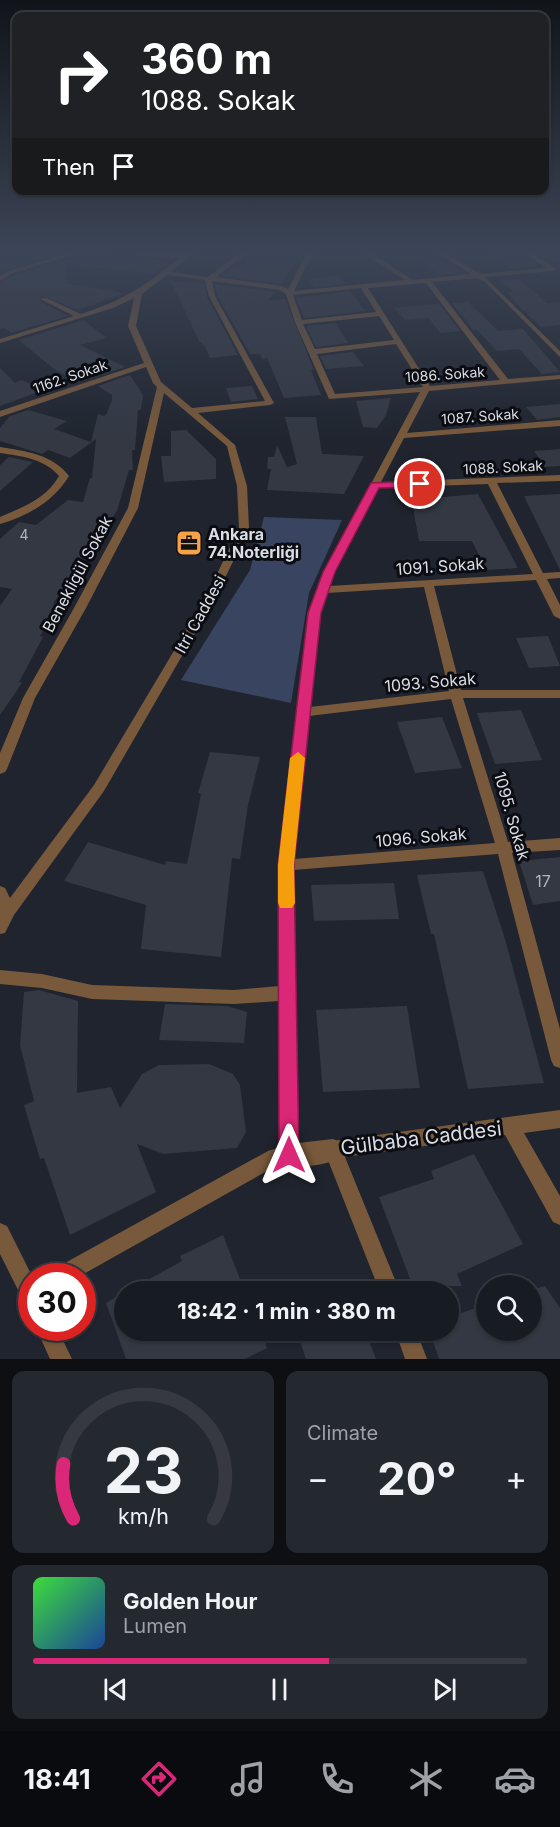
<!DOCTYPE html>
<meta charset="utf-8">
<style>
body{margin:0;font-family:Inter,sans-serif;background:#24282f;color:#f1f3f6;height:100vh;display:flex;flex-direction:column;font-size:22px;white-space:nowrap}
*{box-sizing:border-box;margin:0}
p{font-size:20px;color:#9ea1a5}
.icon{flex:none;width:33px;height:33px;fill:none;stroke:currentColor;stroke-width:2;stroke-linecap:round;stroke-linejoin:round}
.map{position:relative;height:1359px;overflow:hidden}
.details{display:flex;flex-direction:column;gap:12px;padding:12px;background:#0d0f13;flex:1}
.details>*{flex:none}
.top-card{position:absolute;left:12px;top:12px;width:537px;height:183px;border-radius:12px;box-shadow:0 2px 4px #0004,0 0 0 2px #363940;background:#202124;color:#fff;overflow:hidden}
.controls{position:absolute;left:476px;top:1275px;display:grid;gap:12px}
.controls a{display:grid;place-items:center;width:66px;height:66px;border-radius:50%;background:#171b22;box-shadow:0 2px 4px #0004,0 0 0 2px #363940;font-size:30px}
.speed{position:absolute;left:18px;top:1263px;display:flex;gap:12px;font-size:30px;font-weight:700;text-align:center}
.speed>*{display:grid;place-content:center;width:78px;height:78px;border-radius:50%;background:#171b22;box-shadow:0 2px 4px #0004,0 0 0 2px #363940;line-height:1}
.speed .limit{border:9px solid #d22;background:#fff;color:#111}
.pin{position:absolute;display:grid;place-items:center;width:51px;height:51px;color:#fff;margin:-26px;border:3px solid #fff;border-radius:50%;box-shadow:0 2px 6px #0007}
.me{position:absolute;width:66px;margin:-33px;rotate:0deg;stroke-linejoin:round;filter:drop-shadow(0 0 4px #0008)}
.turn{display:flex;align-items:center;gap:21px;height:126px;padding:0 30px;font-size:27px}
.turn .icon{width:78px;height:78px;stroke-width:2.5}
.turn b{display:block;font-size:42px;line-height:51px}
.then{display:flex;align-items:center;height:57px;padding:0 30px;background:#0003;gap:12px;font-size:22px}
.big{font-size:45px;font-weight:700;line-height:1.1}
.details .card{flex:1;display:flex;flex-direction:column;justify-content:center;gap:9px;min-width:0;padding:0 21px;border-radius:12px;background:#24282f}
.details .dial{align-items:center;gap:0}
.dial svg{height:156px;overflow:visible;fill:none;stroke:#363940;stroke-width:7;stroke-linecap:round;text-anchor:middle}
.dial text{fill:#f1f3f6;stroke:none}
.song{display:flex;align-items:center;gap:18px}
.cover{width:72px;height:72px;border-radius:9px;background:linear-gradient(135deg,hsl(120 70% 55%),hsl(220 70% 35%))}
.played{height:6px;border-radius:3px;background:linear-gradient(90deg,#db2777 60%,#363940 60%)}
.keys{display:flex;justify-content:space-around;direction:ltr}
.heat{display:flex;justify-content:space-between;align-items:center;font-size:33px;direction:ltr}
.details .tiles{flex:1;display:grid;gap:12px;grid-template-columns:1fr 1fr}
.card:last-child{grid-column:span 2}
.trip{position:absolute;left:114px;top:1281px;width:345px;height:60px;border-radius:30px;background:#171b22;box-shadow:0 2px 4px #0004,0 0 0 2px #363940;font-weight:700;line-height:60px;text-align:center}
.tab-bar{display:flex;height:96px;justify-content:space-around;align-items:center;background:#090b0e;color:#9ea1a5}
.tab-bar .icon{width:42px;height:42px}
.tab-bar .active{color:#db2777}
.tab-bar b{font-size:27px;color:#f1f3f6}
.map>svg:first-child{display:block}
.green{fill:#394460}
.building{fill:#333843}
.lines{fill:none;stroke-linecap:round;stroke-linejoin:round}
.minor{fill:#79593b;fill-rule:evenodd}
.tertiary{fill:#79593b;fill-rule:evenodd}
.route{fill:#db2777;stroke:#8e194d;stroke-width:1.5}
.slow{fill:#f59e0b}
.labels{text-anchor:middle;dominant-baseline:central;stroke-width:6;stroke-linejoin:round;paint-order:stroke}
.far-street-label{font-size:14px;fill:#dbdee5;stroke:#0b0d12}
.number-label{font-size:14px;fill:#b1b4bc}
.poi-label{font-size:16px;font-weight:bold;fill:#dbdee5;stroke:#0b0d12;text-anchor:start}
.street-label{font-size:16px;fill:#dbdee5;stroke:#0b0d12}
.near-number-label{font-size:16px;fill:#b1b4bc}
.near-street-label{font-size:20px;fill:#dbdee5;stroke:#0b0d12}
</style>
<div class="map">
<svg width="560" height="1359" viewBox="0 0 560 1359">
<rect width="100%" height="100%" fill="#1f242e"/>
<path class="green" d="M264 517 342 520 309 593 291 703 181 680 250 570Z"/>
<g class="building">
<path d="M0 251H49L64 252 0 273Z"/>
<path d="M252 251H302L281 284 222 276 236 265 245 267V257Z"/>
<path d="M482 251H518L538 265 512 269Z"/>
<path d="M533 251H560V262L552 263Z"/>
<path d="M87 254 170 260 154 274 67 264 65 283 125 293 78 310 42 296 41 302 68 316 11 333 5 328 0 329V283L14 275Z"/>
<path d="M436 256 462 272 440 275 418 259Z"/>
<path d="M339 276 345 284 314 287 309 279Z"/>
<path d="M519 279 547 303 560 302V325L541 327 516 303 507 292 513 291 501 281Z"/>
<path d="M171 281 204 284 207 297 238 355 210 358 205 346 199 341Z"/>
<path d="M215 284 275 292 269 300 285 299 314 370H311L321 395 284 398 267 358 262 359 260 354H250L217 295Z"/>
<path d="M350 291 365 311 304 318 296 298Z"/>
<path d="M468 302 498 331 523 329 560 372 542 374 519 349 497 351 477 330H473L452 303Z"/>
<path d="M436 304 440 305 460 331 440 333 429 318 405 320 394 308Z"/>
<path d="M83 320 107 338 80 345 125 367 89 379 84 376 74 380 54 369 19 340Z"/>
<path d="M336 323 348 343 316 347 306 326Z"/>
<path d="M353 352 364 366 326 369 320 356Z"/>
<path d="M0 368 15 383 22 380 44 390 0 406Z"/>
<path d="M130 375 143 395 141 410H138L135 450H132L133 470H129L117 511 86 553 69 577H74L53 603 61 605 40 636 43 637 19 682 22 683 0 715V606L12 589 0 587V539L19 522 36 525 68 500 83 502 90 478H92L96 439 70 458 48 450 42 454 0 441V428L10 416 28 410 67 421 54 429 91 442 98 414 104 416 107 413 112 400V395L98 386Z"/>
<path d="M252 386 258 399 231 402 226 388Z"/>
<path d="M391 398 386 415 377 428 363 427 356 401Z"/>
<path d="M560 404V417L537 420 526 407Z"/>
<path d="M285 417H316L322 454 364 456 344 494 267 490 271 469H267L268 457H274L277 445 287 467 297 464Z"/>
<path d="M186 430 216 459V479L164 482 161 456H171V431Z"/>
<path d="M560 449V466L545 467 534 451Z"/>
<path d="M9 457 33 462 0 491V465Z"/>
<path d="M429 491 432 498 478 494 518 568 486 570 472 541H419L413 508H408L401 493Z"/>
<path d="M560 494V570L524 496Z"/>
<path d="M548 636 560 666 529 668 516 638Z"/>
<path d="M521 710 542 760 495 764 477 713Z"/>
<path d="M442 717 462 768 415 773 397 722Z"/>
<path d="M210 752 260 757 248 805 240 859 232 858 221 957 141 949 146 905 64 881 88 842 165 865 166 861 187 864 201 794 198 793Z"/>
<path d="M560 857V901L533 905 519 861Z"/>
<path d="M483 871 505 939 544 1083 468 1089 434 934H431L417 875Z"/>
<path d="M394 883 399 919 314 921 311 885Z"/>
<path d="M39 990 78 1001 77 1093 111 1087 120 1108 142 1074 159 1065 209 1064 233 1074 240 1085 246 1132 237 1148 163 1154 137 1144 156 1192 70 1235 44 1158 40 1159 24 1105 34 1101 20 1045 24 992Z"/>
<path d="M165 1004 227 1006 247 1012 244 1043 159 1040Z"/>
<path d="M407 1006 420 1088 323 1092 316 1010Z"/>
<path d="M474 1154 523 1244 457 1274 462 1286H449L432 1292H415L379 1197 434 1179 431 1171Z"/>
<path d="M223 1235 245 1292H126L182 1261 180 1256Z"/>
<path d="M545 1286 560 1308V1359H439L429 1330H448V1317L486 1305V1330H531V1290Z"/>
<path d="M124 1292V1330H261L267 1348 245 1359H126L106 1303Z"/>
<path d="M324 1330H365L376 1359H306L300 1341Z"/>
</g>
<g class="lines">
<g class="minor">
<path d="M76 251H87L13 273 0 281V276L9 271Z"/>
<path d="M189 251H197L171 272 208 277 242 251H250L216 277 282 286 288 289 308 251H314L294 291 405 280 360 251H368L413 280 471 274 434 251H442L480 274 547 268 520 251H528L557 269 554 271 485 277 560 351V357L485 282 477 278 432 282 508 379 560 375V379L429 391 407 433 560 420V426L404 438 381 482 560 475V481L497 483 543 573 560 572V578L547 579 560 605V619L554 616 536 580 434 586 461 690H560V698H463L508 842 560 838V850L512 853 560 1029V1068L554 1066 551 1060 498 854 293 870 298 1155 295 1161 276 1166 80 1276H51L54 1269 268 1151 280 1147 279 1001 234 1004 92 999 42 988 0 984V970L42 974 92 985 234 990 279 986V865L308 613 324 572 420 392 329 399 295 322 286 294 280 290 212 281 215 296 274 403 270 405 198 413 235 445 247 486 249 528 216 597 104 791 14 915 5 933 0 934V886L5 888 10 898 94 785 206 597 239 528 237 486 227 446 164 393 138 508 86 608 35 698 7 769 5 772 0 774V753L23 698 74 608 128 508 157 387 153 383 146 367 0 417V411L144 363 128 326 134 298 113 308 0 343V339L74 316 42 300V298H46L81 314C125 300 144 286 180 258L138 256 136 255V253L185 255ZM167 275 205 280 209 296 265 401 192 408 161 382 136 326 142 294ZM426 283 500 380 430 386 368 288ZM361 288 376 312 302 320 293 295ZM379 316 394 340 315 349 303 324ZM396 344 423 387 335 394 317 354ZM488 484 533 574 329 586 334 572 378 488ZM424 587 449 691 310 707 320 613 327 593ZM451 699 495 843 294 859 309 716Z"/>
<path d="M0 447C25 451 52 454 69 476 54 501 28 516 0 524V517C23 507 46 499 59 476 45 459 21 456 0 453Z"/>
<path d="M560 1110V1128L524 1133 560 1196V1225L553 1222 505 1135 345 1157 400 1292H380L324 1150 327 1144 333 1141Z"/>
<path d="M0 1223 7 1226 32 1276V1307L25 1304 0 1254Z"/>
<path d="M36 1328H57L72 1359H50Z"/>
<path d="M395 1330H416L427 1359H405Z"/>
</g>
<path class="tertiary" d="M333 1139 341 1142 344 1150 341 1158C325 1165 297 1170 281 1163L278 1155 281 1147 289 1144Z"/>
</g>
<linearGradient id="sky" x2="0" y2="1"><stop stop-color="#111419"/><stop offset="0.57" stop-color="#3c4557"/><stop offset="1" stop-color="#3c4557" stop-opacity="0"/></linearGradient>
<rect width="560" height="442" fill="url(#sky)"/>
<path class="route" d="M420 481 425 484 424 487 379 488 335 572 321 613 294 865 299 1155 296 1163 289 1166 282 1163 279 1155 278 865 308 613 323 572 371 483Z"/>
<path class="slow" d="M298 752 305 758 294 865 295 903 292 908H280L278 903V865L290 758Z"/>
<defs>
<g id="office-square" transform="scale(1.35)"><rect x="-9" y="-9" width="18" height="18" rx="4" fill="#f6a248" stroke="#0b0d12"/><path d="M-6-3h4V-5.5h4V-3h4V5H-6ZM-1-4.5V-3h2v-1.5ZM-6 0V1H6V0Z" fill="#111"/></g>
</defs>
<g fill-rule="evenodd">
<use href="#office-square" x="189" y="543"/>
</g>
<g class="labels">
<g class="far-street-label">
<text transform="translate(445 374) rotate(-4)">1086. Sokak</text>
<text transform="translate(70 376) rotate(-19)">1162. Sokak</text>
<text transform="translate(480 416) rotate(-4)">1087. Sokak</text>
<text transform="translate(503 467) rotate(-3)">1088. Sokak</text>
</g>
<g class="number-label">
<text x="24" y="534">4</text>
</g>
<g class="poi-label">
<text x="208" y="534">Ankara<tspan x="208" dy="18">74.Noterliği</tspan></text>
</g>
<g class="street-label">
<text transform="translate(440 566) rotate(-4)">1091. Sokak</text>
<text transform="translate(77 574) rotate(-62)">Benekligül Sokak</text>
<text transform="translate(200 614) rotate(-61)">Itri Caddesi</text>
<text transform="translate(430 682) rotate(-5)">1093. Sokak</text>
<text transform="translate(512 816) rotate(74)">1095. Sokak</text>
<text transform="translate(421 837) rotate(-5)">1096. Sokak</text>
</g>
<g class="near-number-label">
<text x="543" y="881">17</text>
</g>
<g class="near-street-label">
<text transform="translate(421 1138) rotate(-7)">Gülbaba Caddesi</text>
</g>
</g>
</svg>
<div class="controls">
<a><svg class="icon" aria-label="search" viewBox="0 0 24 24"><circle cx="10" cy="10" r="6"/><path d="M15 15l6 6"/></svg></a>
</div>
<div class="speed"><div class="limit">30</div></div>
<div class="pin" style="left:420px;top:484px;background:#d93025"><svg class="icon" aria-label="arrive" viewBox="0 0 24 24"><path d="M6 21V4h12l-3 4 3 4H6"/></svg></div>
<svg class="me" style="left:289px;top:1155px" viewBox="-20 -20 40 40"><path d="M0-17L14 15 0 8-14 15z" fill="#db2777" stroke="#fff" stroke-width="4"/></svg>
<div class="trip">18:42 · 1 min · 380 m</div>
<div class="top-card">
<div class="turn"><svg class="icon" aria-label="right" viewBox="0 0 24 24"><path d="M7 20v-9h11M14 6l5 5-5 5"/></svg><div><b>360 m</b>1088. Sokak</div></div>
<div class="then">Then<svg class="icon" aria-label="arrive" viewBox="0 0 24 24"><path d="M6 21V4h12l-3 4 3 4H6"/></svg></div>
</div>
</div>
<section class="details">
<div class="tiles">
<div class="card dial"><svg viewBox="0 0 100 80">
<path d="M14 69A42 42 0 1 1 86 69"/>
<path d="M14 69A42 42 0 0 1 9 41" stroke="#db2777"/>
<text x="50" y="56" font-size="32" font-weight="700">23</text>
<text x="50" y="72" font-size="11">km/h</text>
</svg></div>
<div class="card"><p>Climate</p>
<div class="heat"><a>−</a><b class="big">20°</b><a>+</a></div>
</div>
<div class="card">
<div class="song"><i class="cover"></i><div><b>Golden Hour</b><p>Lumen</p></div></div>
<div class="played"></div>
<div class="keys"><svg class="icon" aria-label="previous" viewBox="0 0 24 24"><path d="M18 5L8 12l10 7zM5 5v14"/></svg><svg class="icon" aria-label="pause" viewBox="0 0 24 24"><path d="M8 5v14M16 5v14"/></svg><svg class="icon" aria-label="next" viewBox="0 0 24 24"><path d="M6 5l10 7-10 7zM19 5v14"/></svg></div>
</div>
</div>
</section>
<nav class="tab-bar">
<b>18:41</b>
<svg class="icon active" aria-label="directions" viewBox="0 0 24 24"><path d="M12 3l9 9-9 9-9-9zM9 14v-3h6M13 9l2 2-2 2"/></svg>
<svg class="icon" aria-label="music" viewBox="0 0 24 24"><path d="M9 18V5l10-2v13"/><circle cx="6" cy="18" r="3"/><circle cx="16" cy="16" r="3"/></svg>
<svg class="icon" aria-label="phone" viewBox="0 0 24 24"><path d="M5 4h4l2 5-3 2q2 4 5 5l2-3 5 2v4C11 20 4 13 5 4z"/></svg>
<svg class="icon" aria-label="climate" viewBox="0 0 24 24"><path d="M12 3v18M4 7l16 10M4 17L20 7"/></svg>
<svg class="icon" aria-label="car" viewBox="0 0 24 24"><path d="M5 17H2v-5l4-1 3-4h7l3 4 3 1v5h-3M9 17h6M6 11h13"/><circle cx="7" cy="17" r="2"/><circle cx="17" cy="17" r="2"/></svg>
</nav>
